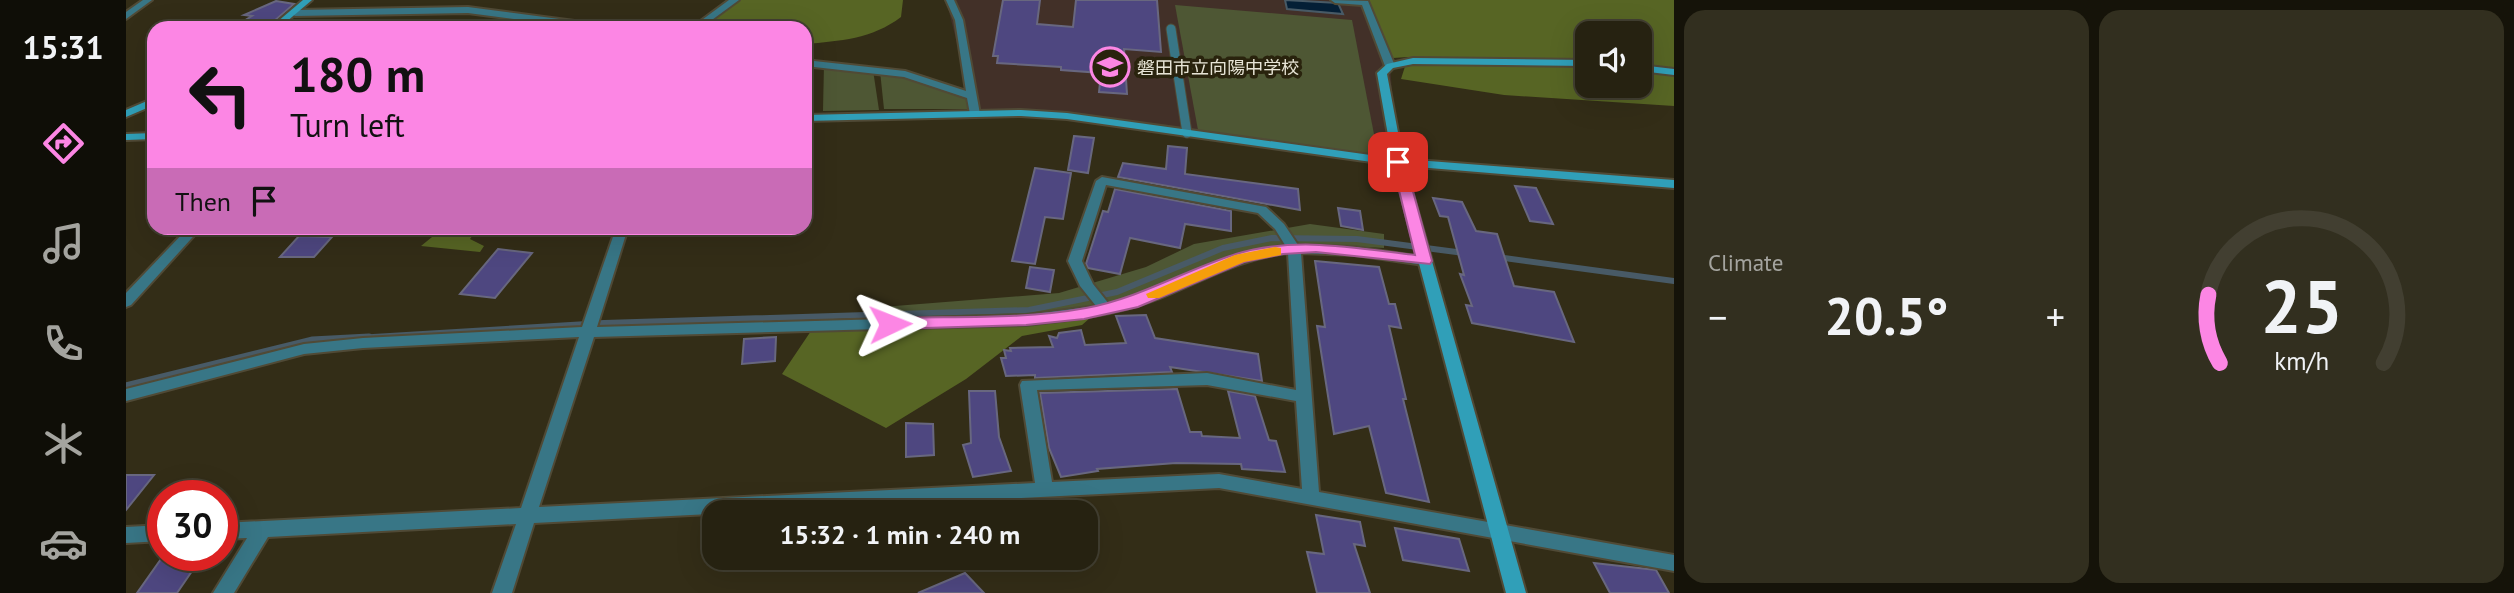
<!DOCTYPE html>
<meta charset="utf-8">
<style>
body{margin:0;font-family:"PT Sans","Noto Sans JP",sans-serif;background:#322f1f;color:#f1f3f6;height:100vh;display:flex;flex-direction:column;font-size:26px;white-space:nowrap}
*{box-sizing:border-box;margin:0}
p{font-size:23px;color:#a4a49f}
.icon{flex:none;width:38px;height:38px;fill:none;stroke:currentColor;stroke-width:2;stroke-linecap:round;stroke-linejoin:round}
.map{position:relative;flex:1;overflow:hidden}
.drawer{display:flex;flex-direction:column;gap:10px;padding:10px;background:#151309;width:840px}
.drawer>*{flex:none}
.top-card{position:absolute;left:21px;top:21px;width:665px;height:214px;border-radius:21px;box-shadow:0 7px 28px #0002,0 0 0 2px #423f31;background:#fc86e4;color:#111;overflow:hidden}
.controls{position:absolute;left:1449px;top:21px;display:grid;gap:14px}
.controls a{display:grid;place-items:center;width:77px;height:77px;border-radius:14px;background:#262211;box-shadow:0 7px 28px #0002,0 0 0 2px #423f31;font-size:35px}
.speed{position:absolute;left:21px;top:480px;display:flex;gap:14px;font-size:35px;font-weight:700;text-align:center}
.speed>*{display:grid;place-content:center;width:91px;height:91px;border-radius:50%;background:#262211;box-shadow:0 7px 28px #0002,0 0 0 2px #423f31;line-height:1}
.speed .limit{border:10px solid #d22;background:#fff;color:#111}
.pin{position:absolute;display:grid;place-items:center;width:60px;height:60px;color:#fff;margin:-30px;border-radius:14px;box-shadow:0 4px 10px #0006}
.me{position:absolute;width:77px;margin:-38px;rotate:88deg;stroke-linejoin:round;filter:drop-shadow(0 0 5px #0008)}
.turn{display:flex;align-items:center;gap:24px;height:147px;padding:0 28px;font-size:32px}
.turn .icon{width:91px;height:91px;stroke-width:2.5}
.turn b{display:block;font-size:49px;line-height:60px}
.then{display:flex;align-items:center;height:66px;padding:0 28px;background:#0003;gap:14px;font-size:26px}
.big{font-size:52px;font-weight:600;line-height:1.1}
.drawer .tile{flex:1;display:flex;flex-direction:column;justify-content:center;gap:10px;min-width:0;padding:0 24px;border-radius:21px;background:#322f1f}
.drawer .dial{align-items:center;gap:0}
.dial svg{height:182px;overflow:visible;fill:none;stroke:#423f31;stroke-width:7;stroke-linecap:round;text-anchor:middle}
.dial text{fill:#f1f3f6;stroke:none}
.heat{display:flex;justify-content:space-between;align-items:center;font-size:38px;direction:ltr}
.drawer .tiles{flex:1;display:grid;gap:10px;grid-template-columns:repeat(2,1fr)}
.trip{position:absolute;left:576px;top:500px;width:396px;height:70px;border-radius:21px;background:#262211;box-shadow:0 7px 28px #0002,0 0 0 2px #423f31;font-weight:600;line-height:70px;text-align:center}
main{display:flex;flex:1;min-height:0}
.dock{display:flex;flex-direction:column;width:126px;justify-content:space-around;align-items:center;background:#0f0e07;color:#a4a49f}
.dock .icon{width:49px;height:49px}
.dock .active{color:#fc86e4}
.dock b{font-size:32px;color:#f1f3f6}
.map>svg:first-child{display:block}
.education{fill:#423028}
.green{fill:#4e5734}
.forest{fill:#576524;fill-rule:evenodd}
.water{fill:#041f36;stroke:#485a66;stroke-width:2}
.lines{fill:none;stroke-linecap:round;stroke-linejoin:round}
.stream-far1{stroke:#485a66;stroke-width:6}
.stream{stroke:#485a66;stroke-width:9}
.building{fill:#4e4780;stroke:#68677f;stroke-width:2}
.lane-casing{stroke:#504a36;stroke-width:11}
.street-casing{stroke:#504a36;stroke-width:4}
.secondary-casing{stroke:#504a36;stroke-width:4}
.lane{stroke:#387686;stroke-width:9}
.street{fill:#387686;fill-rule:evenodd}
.secondary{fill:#309fb8;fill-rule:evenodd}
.route{fill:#fc86e4;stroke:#a45794;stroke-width:2}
.slow{fill:#f59e0b}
.labels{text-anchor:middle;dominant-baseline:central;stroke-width:7;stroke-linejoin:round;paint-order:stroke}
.far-poi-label{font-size:18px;fill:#e7e4d6;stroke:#29230d;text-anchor:start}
</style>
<main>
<nav class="dock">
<b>15:31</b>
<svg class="icon active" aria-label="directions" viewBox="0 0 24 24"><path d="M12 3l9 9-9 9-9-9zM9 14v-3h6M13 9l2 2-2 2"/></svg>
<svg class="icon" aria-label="music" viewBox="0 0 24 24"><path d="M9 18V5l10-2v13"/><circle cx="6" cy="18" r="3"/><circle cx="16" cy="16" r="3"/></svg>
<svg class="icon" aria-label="phone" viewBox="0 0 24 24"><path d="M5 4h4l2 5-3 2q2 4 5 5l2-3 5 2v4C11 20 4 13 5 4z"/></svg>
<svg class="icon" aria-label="climate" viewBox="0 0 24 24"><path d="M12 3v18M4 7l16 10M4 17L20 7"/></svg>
<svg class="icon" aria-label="car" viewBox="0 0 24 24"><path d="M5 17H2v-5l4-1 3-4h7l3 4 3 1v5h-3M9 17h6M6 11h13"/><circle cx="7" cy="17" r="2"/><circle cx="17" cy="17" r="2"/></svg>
</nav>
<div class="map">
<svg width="1548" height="593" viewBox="0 0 1548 593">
<rect width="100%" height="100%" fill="#332d17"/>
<path class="education" d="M820 0H1209L1239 3 1264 66 1272 162 934 115 849 114Z"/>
<g class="green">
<path d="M1049 5 1226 20 1252 155 1072 130Z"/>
<path d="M698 64 747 70 753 110 697 111Z"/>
<path d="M754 71 783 76 846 96 848 109H758Z"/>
<path d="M1184 224 1258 234V248L1181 244 1124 256 1012 301 947 315 764 324 756 307 933 293 1020 267 1068 244Z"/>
</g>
<g class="forest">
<path d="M610 0H777L775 17C746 39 714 41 679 44V28H572Z"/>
<path d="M1203 0H1548V106L1378 95 1275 79 1282 57 1267 58 1240 6ZM1461 33H1514V86H1461Z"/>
<path d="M317 228H352L344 239 358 246 354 252 295 246Z"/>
<path d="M973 310 956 325 896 336 840 379 760 428 656 374 689 325 874 321Z"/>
</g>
<path class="water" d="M1159 0 1212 3 1217 14 1161 9Z"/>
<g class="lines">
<g class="stream-far1">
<path d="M1371 257 1548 281"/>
<path d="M214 339 478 323 903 310 991 292 1097 248 1146 238 1231 239 1338 253"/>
</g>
<path class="stream" d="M0 387 186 341 243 338"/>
</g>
<g class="building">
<path d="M877 0H914L911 24 947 27 950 0H1031L1035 52 998 49 1001 94 973 92 975 73 935 70V67L871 63 872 56H867Z"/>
<path d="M150 1 168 4 147 22H116L126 16 118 15Z"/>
<path d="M948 136 968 138 962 173 942 170Z"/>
<path d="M1042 146 1061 148 1059 174 1172 189 1174 210 992 177 997 163 1040 169Z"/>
<path d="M909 168 945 173 937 219 919 217 909 264 886 261Z"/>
<path d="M1389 186 1410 188 1427 224 1404 221Z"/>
<path d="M989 189 1105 211V231L1059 224 1054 248 1004 238 994 274 962 268 960 264 977 211 982 212Z"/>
<path d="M1307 198 1336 202 1350 231 1371 234 1388 286 1428 292 1448 342 1346 323 1340 305 1346 306 1334 274 1338 275 1322 217 1314 216Z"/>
<path d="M1212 208 1234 211 1237 230 1215 226Z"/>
<path d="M173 236 206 237 188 257H154Z"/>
<path d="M372 249 406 253 369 298 334 294Z"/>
<path d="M1189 261 1253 267 1263 304H1269L1275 328 1263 326 1280 399H1277L1303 502 1260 493 1243 426 1208 434 1191 326 1199 327Z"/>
<path d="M904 267 928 270 924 292 900 288Z"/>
<path d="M1020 315 1029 338 1132 354 1136 381 1044 367 1046 372 909 378V375L880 376 875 358H880L878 350 885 351 884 348 927 347 923 336 931 338 933 333 955 330 959 345 1000 343 990 316Z"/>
<path d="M650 337 649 361 616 364 618 339Z"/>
<path d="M1051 389 1064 432H1075L1076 436 1114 438 1102 391 1129 396 1143 440 1150 441 1159 472 1116 469 1115 464 1050 463 971 469 972 471 935 477 923 448 914 393Z"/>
<path d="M843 391H869L873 437 885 471 847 477 837 445 845 443Z"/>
<path d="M780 423 807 424 808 455 780 457Z"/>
<path d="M0 475H28L0 510Z"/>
<path d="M1190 515 1234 522 1239 546 1228 544 1244 593H1191L1181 552 1198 554Z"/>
<path d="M1269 528 1333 539 1343 571 1277 560Z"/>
<path d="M75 558 51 593H11L35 559Z"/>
<path d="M1468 563 1530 570 1543 593H1484Z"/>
<path d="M839 573 858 593H792Z"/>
</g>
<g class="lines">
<g class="lane-casing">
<path id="lane" d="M1045 29 1061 133"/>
</g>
<g class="street-casing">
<g id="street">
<path d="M17 0H26L0 19V12Z"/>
<path d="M603 0H613L575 28H565Z"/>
<path d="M820 0H828L837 20 854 114 853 116H845L844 114 841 98 778 77 679 66V60L779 71 840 91 829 20Z"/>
<path d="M1205 0 1242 1 1269 66 1267 68 1259 66 1236 5 1209 3Z"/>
<path d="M342 7 479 25 483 28H459L342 13 169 16 165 13 169 10Z"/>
<path d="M976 177 1140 207 1158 224 1172 245 1229 247 1303 258 1305 261 1298 265 1229 255 1175 253 1193 492 1548 555V571L1093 488 408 523 386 593H366L390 524 142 537 108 593H87L121 538 96 539V523L395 508 453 337 237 348 178 354 0 401V389L178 344 237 338 456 327 490 228H502L471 327 900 315 970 306 954 286 942 261 970 181ZM980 185 1132 213 1149 229 1159 245 1109 255 1014 295 983 304 967 284 956 261ZM1162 253 1170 390 1081 373 896 381 894 385 909 483 413 507 468 337 900 325C943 320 986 316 1026 301 1072 284 1112 258 1162 253ZM1081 385 1170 401 1176 489 1093 474 926 482 911 390Z"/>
<path d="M62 228H75L5 305 0 307V293Z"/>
<path d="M37 525V541L0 543V527Z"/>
</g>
</g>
<g class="secondary-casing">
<g id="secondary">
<path d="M177 0H186L153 28H144Z"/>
<path d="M1287 58 1461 60V66L1287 64 1267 68 1261 74 1277 159 1548 180V188L1279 166 1400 593H1380L1267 165 941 119 895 116 679 121V115L895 110 941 113 1266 158 1251 73 1261 64Z"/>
<path d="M1514 65 1548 69V75L1514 71Z"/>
<path d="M28 98V105L0 117V110Z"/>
<path d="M28 133V139L0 140V134Z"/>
</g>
</g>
<use href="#lane" class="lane"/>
<use href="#street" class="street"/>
<use href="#secondary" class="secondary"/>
</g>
<path class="route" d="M1272 158 1279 162 1306 261 1304 264 1190 252 1157 254 1118 262 1012 307 958 319 900 325 764 329 755 324 764 318C828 316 896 320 960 308 1014 298 1059 270 1110 254 1170 236 1229 248 1289 255L1266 162Z"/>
<path class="slow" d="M1149 247 1155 248V255L1118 262 1033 298H1022L1020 294 1109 255Z"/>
<defs>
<g id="school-ring" transform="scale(2.0125)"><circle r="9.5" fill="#29230d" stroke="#fc86e4" stroke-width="1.5"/><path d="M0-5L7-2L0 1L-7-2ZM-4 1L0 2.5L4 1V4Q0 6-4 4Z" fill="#fc86e4"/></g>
</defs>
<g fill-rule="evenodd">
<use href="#school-ring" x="984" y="67"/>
</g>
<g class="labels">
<g class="far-poi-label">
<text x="1011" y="67">磐田市立向陽中学校</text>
</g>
</g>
</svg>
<div class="controls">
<a><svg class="icon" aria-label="sound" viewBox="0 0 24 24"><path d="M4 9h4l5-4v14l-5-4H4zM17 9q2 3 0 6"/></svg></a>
</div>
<div class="speed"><div class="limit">30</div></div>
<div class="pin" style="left:1272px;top:162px;background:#d93025"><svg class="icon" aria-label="arrive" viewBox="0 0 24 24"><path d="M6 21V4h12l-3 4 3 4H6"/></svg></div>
<svg class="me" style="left:764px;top:324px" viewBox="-20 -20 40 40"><path d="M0-17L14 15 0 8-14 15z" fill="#fc86e4" stroke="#fff" stroke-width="4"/></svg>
<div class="trip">15:32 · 1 min · 240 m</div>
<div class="top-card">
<div class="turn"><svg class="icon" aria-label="left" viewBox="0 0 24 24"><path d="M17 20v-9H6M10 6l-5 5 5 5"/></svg><div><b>180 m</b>Turn left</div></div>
<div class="then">Then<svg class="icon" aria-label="arrive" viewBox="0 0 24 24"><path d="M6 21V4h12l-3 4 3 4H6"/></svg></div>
</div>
</div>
<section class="drawer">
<div class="tiles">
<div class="tile"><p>Climate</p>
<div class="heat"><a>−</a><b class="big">20.5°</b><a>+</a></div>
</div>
<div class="tile dial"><svg viewBox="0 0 100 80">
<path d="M14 69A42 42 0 1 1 86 69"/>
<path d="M14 69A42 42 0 0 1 9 39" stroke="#fc86e4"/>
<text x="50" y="56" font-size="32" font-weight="700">25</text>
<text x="50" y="72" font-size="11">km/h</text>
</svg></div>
</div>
</section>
</main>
